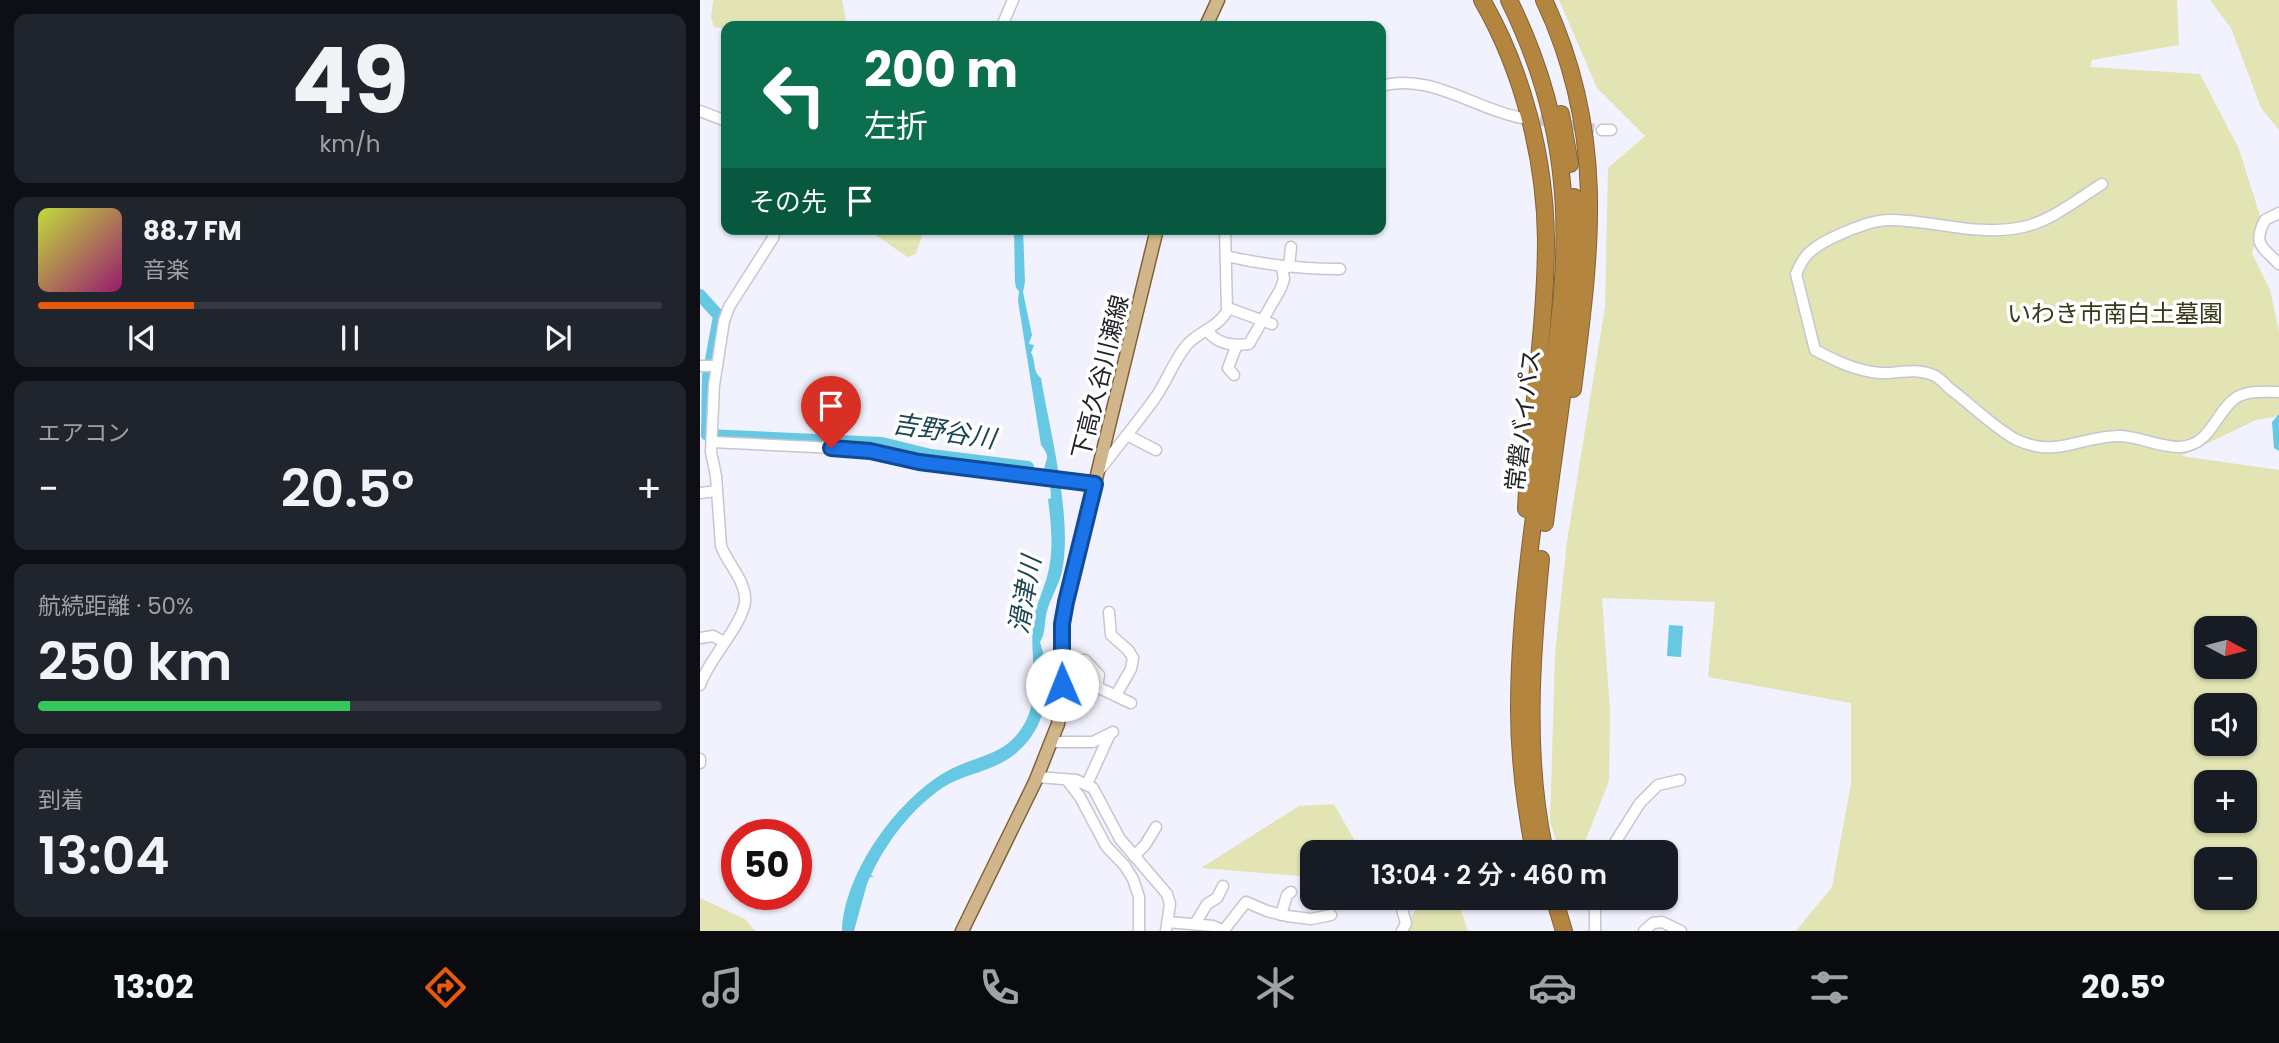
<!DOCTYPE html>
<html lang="ja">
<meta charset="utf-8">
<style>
body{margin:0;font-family:Poppins,"Noto Sans JP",sans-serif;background:#20242c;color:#f1f3f6;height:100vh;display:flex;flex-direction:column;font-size:26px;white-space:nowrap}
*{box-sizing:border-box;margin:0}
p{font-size:23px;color:#9ea1a6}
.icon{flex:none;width:38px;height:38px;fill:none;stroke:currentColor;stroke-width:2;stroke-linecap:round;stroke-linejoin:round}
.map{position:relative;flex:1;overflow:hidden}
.drawer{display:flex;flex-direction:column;gap:14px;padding:14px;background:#0d0f14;width:700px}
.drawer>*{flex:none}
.guide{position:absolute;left:21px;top:21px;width:665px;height:214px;border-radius:14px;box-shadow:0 2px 5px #0004;background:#0b6e4f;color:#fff;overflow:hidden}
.needle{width:46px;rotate:97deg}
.controls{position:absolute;left:1494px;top:616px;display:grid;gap:14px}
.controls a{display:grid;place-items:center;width:63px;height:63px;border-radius:14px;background:#171b24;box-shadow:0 2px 5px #0004;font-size:35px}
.speed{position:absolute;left:21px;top:819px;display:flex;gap:14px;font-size:35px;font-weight:700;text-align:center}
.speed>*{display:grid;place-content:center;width:91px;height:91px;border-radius:50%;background:#171b24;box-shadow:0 2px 5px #0004;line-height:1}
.speed .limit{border:10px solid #d22;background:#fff;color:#111}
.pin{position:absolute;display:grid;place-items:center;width:60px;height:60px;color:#fff;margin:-72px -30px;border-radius:50% 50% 50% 0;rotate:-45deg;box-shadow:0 0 7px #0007}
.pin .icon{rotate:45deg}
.me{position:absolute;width:77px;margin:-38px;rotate:359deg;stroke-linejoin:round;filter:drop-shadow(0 0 5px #0008)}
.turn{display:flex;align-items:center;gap:24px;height:147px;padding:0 28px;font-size:32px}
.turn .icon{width:91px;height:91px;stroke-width:2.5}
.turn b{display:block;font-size:49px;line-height:60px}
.then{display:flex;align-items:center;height:66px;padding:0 28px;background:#0003;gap:14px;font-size:26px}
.big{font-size:52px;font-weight:600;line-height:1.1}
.drawer .card{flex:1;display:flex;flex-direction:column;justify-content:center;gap:10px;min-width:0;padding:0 24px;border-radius:14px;background:#20242c}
.drawer .dial{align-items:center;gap:0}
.dial b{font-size:91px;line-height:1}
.song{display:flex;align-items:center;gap:21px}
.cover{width:84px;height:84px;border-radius:10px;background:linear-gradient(135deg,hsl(70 70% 55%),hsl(320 70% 35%))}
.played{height:7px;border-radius:4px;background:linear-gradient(90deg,#ea580c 25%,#363941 25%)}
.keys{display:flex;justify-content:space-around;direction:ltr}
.heat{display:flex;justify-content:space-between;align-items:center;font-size:38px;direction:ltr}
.charge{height:10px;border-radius:5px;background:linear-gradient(90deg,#34c759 50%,#363941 0)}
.trip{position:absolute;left:600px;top:840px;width:378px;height:70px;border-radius:14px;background:#171b24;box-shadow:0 2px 5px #0004;font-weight:600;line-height:70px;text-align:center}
.menu{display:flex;height:112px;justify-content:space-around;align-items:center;background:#090b0e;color:#9ea1a6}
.menu .icon{width:49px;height:49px}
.menu .current{color:#ea580c}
.menu b{font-size:32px;color:#f1f3f6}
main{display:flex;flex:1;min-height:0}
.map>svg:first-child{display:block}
.green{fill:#e2e4b4;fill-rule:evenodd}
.water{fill:#67c8e3}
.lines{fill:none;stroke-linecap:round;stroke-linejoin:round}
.river{stroke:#67c8e3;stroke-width:12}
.minor-tunnel{stroke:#c8c9d2;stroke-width:10;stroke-dasharray:10 5;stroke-linecap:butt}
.minor-casing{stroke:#c5c6d1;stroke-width:13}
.major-casing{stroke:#816336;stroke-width:15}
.highway-casing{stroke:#816336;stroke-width:18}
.minor{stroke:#fff;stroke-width:10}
.major{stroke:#d2b68b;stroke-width:12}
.highway{stroke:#b4853e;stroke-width:16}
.route-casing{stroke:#114b97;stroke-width:18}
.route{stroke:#1a73e8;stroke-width:12}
.labels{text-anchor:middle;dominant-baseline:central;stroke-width:7;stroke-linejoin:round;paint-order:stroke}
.park-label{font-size:24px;fill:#383918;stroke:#fff}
.street-label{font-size:24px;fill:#222327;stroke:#fff}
.water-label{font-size:26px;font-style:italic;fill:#1b4753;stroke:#fff}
</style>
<main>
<section class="drawer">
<div class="card dial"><b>49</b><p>km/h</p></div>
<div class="card">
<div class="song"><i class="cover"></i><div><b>88.7 FM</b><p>音楽</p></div></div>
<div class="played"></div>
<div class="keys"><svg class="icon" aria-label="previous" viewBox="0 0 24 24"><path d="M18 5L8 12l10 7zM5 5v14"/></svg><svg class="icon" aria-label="pause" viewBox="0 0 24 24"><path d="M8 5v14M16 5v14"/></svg><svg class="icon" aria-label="next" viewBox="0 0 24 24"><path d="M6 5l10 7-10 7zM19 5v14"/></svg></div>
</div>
<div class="card"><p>エアコン</p>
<div class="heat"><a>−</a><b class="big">20.5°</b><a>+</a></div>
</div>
<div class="card"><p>航続距離 · 50%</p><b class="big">250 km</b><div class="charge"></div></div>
<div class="card"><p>到着</p><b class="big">13:04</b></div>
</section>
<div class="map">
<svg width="1579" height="931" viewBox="0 0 1579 931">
<rect width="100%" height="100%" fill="#f1f2fd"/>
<g class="green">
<path d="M13 0H142L147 26H26V29L14 27 11 17Z"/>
<path d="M859 0H1477L1479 45 1392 60 1390 67 1500 74 1539 149 1562 222 1552 253 1570 290 1579 331V416L1556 420 1481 456 1579 470V931H1096L1132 887 1151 784V703L1008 677 1015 602 902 598 910 711 909 781 881 852H860L850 822 855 654 867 541 905 307 908 168 945 136 897 88ZM1507 628H1545V667H1507ZM1507 705H1545V744H1507ZM1507 782H1545V821H1507ZM1507 859H1545V898H1507Z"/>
<path d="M1510 0H1579V130L1561 108 1531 28Z"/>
<path d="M163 229H223V232L216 254 208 257C192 248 181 236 163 229Z"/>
<path d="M634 804 661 852H612V877L501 868 599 806Z"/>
<path d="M0 898 45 919 55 931H0Z"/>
<path d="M711 898H757L768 931H701L720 904Z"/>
</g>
<g class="water">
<path d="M314 229H323L325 282 323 292 332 335 329 344 334 345 331 353C336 360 332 371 341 378 350 432 373 519 362 571 359 585 351 597 347 611 344 622 346 633 340 642 354 687 348 738 301 763 282 773 260 776 242 788 211 810 187 841 171 875L174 877H170L167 884 154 931H142C144 872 199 796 251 769 275 757 302 755 319 732 344 700 329 660 333 624 335 606 344 590 348 573 354 548 351 524 348 499L351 498C351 489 349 478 344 470 346 457 351 458 341 445L318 301 319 291 316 288 315 282Z"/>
<path d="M1579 414V451L1574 448 1572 422Z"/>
<path d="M969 625 983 626 981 657 967 656Z"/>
</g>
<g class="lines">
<path class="river" d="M0 295 19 316 8 376 7 435 182 443 231 455 328 467"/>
<path class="minor-tunnel" d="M825 118 902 130"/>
<g class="minor-casing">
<g id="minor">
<path d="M302 26 313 0"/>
<path d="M681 86C730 72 774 109 822 118"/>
<path d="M0 111 26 121"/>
<path d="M902 130H911"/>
<path d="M1402 184C1378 199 1351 221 1323 227 1277 237 1234 220 1189 220 1169 220 1120 240 1107 255 1102 260 1099 267 1096 274L1115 350C1136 361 1156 371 1180 373 1197 374 1215 367 1233 375 1239 377 1244 383 1249 388 1267 401 1298 431 1317 440 1358 459 1382 435 1421 436 1440 437 1459 447 1479 447 1512 446 1515 411 1537 397 1549 390 1566 392 1579 392"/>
<path d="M1579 213 1565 220C1552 245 1563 247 1579 264"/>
<path d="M526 256C564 265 600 269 640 269"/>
<path d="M589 267 591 247"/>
<path d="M528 308 572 324"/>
<path d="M507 330C517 345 534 346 549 344L581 288 584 279 582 268"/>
<path d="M0 366H17"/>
<path d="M534 375 528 368 536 347"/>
<path d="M427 435 456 450"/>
<path d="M12 442 155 449 183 453 220 462 395 484"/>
<path d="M398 472C417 447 437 423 455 398 467 381 473 362 486 346 497 332 518 328 527 311L525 229"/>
<path d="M0 493 16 491"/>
<path d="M409 612 411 635 428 650 433 658 431 669 416 695"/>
<path d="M0 638 13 636 24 642"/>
<path d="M361 664 385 660 399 675 397 687 431 703"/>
<path d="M0 685C8 660 42 626 45 602 47 582 27 563 21 546L16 476 11 452 14 385 24 321 29 307 73 238 75 229"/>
<path d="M352 742H393L413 732"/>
<path d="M0 759V763"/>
<path d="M337 777 376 780 393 788 420 839 467 894 470 904 466 931"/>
<path d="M367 780 380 797 406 846 425 866 433 879 439 897V931"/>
<path d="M387 784 409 736"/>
<path d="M909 852 940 803 958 785 980 780"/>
<path d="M434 856 445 845 456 827"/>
<path d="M895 898V931"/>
<path d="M699 899 706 923 702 931"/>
<path d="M581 915 587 895 591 892"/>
<path d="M468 922 513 926 525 931"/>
<path d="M495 924 507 904 517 898 523 886"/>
<path d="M524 930 546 902 567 911 587 916 611 919 631 915"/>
<path d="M944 931 953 923 962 922 981 931"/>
</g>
</g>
<g class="major-casing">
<g id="major">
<path d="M506 26 518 0"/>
<path d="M262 931 335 782 358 724 362 685V624L366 602 457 229"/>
</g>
</g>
<g class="highway-casing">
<g id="highway">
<path d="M782 0C823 71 845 158 846 239 846 330 830 419 826 509"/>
<path d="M809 0C837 57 856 118 862 182 870 261 857 342 847 420 834 516 819 613 819 710 819 758 825 805 834 852"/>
<path d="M844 0C907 134 891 248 873 389"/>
<path d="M861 114 870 164"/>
<path d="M845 523C858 415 880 306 874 197"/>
<path d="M841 559C832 653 824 753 844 847"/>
<path d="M854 898 864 931"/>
</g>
</g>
<use href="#minor" class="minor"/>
<use href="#major" class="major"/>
<use href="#highway" class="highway"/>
</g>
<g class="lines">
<g class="route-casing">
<path id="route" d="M131 448 170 451 219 462 395 484 366 602 362 624V685"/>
</g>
<use href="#route" class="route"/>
</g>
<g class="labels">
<g class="park-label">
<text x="1415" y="313">いわき市南白土墓園</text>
</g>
<g class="street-label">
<text transform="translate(400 377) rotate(-76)">下高久谷川瀬線</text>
<text transform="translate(823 420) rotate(-83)">常磐バイパス</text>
</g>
<g class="water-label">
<text transform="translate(244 431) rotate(9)">吉野谷川</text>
<text transform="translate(325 595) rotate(-80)">滑津川</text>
</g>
</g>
</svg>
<div class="controls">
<a><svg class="needle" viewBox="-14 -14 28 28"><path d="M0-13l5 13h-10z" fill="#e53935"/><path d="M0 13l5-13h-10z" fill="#9ea1a6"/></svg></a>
<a><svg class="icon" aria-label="sound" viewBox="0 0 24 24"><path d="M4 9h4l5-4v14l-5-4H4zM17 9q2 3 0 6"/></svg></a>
<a>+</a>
<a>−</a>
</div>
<div class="speed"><div class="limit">50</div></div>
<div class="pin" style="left:131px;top:448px;background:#d93025"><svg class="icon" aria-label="arrive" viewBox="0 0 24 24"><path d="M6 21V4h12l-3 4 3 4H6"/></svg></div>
<svg class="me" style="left:362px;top:685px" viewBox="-20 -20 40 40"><circle r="19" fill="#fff"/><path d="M0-13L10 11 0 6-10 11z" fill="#1a73e8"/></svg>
<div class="trip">13:04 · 2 分 · 460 m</div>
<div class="guide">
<div class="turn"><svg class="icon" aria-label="left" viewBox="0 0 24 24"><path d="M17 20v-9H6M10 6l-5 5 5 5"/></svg><div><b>200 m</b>左折</div></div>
<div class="then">その先<svg class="icon" aria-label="arrive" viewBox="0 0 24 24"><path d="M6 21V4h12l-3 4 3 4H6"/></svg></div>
</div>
</div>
</main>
<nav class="menu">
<b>13:02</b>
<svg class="icon current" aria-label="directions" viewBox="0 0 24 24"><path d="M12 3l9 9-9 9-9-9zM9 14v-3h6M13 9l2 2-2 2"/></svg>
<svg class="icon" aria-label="music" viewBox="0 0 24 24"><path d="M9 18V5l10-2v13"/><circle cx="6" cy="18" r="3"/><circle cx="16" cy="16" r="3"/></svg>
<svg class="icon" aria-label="phone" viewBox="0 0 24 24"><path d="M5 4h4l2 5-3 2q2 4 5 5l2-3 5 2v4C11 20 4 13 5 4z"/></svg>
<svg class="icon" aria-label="climate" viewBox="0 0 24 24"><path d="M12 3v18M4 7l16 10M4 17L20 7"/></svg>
<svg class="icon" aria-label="car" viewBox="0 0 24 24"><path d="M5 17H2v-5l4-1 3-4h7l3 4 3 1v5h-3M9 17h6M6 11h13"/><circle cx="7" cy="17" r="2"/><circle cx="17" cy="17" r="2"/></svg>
<svg class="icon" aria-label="filters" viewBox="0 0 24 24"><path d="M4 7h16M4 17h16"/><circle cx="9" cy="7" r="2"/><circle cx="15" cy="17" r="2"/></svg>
<b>20.5°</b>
</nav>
